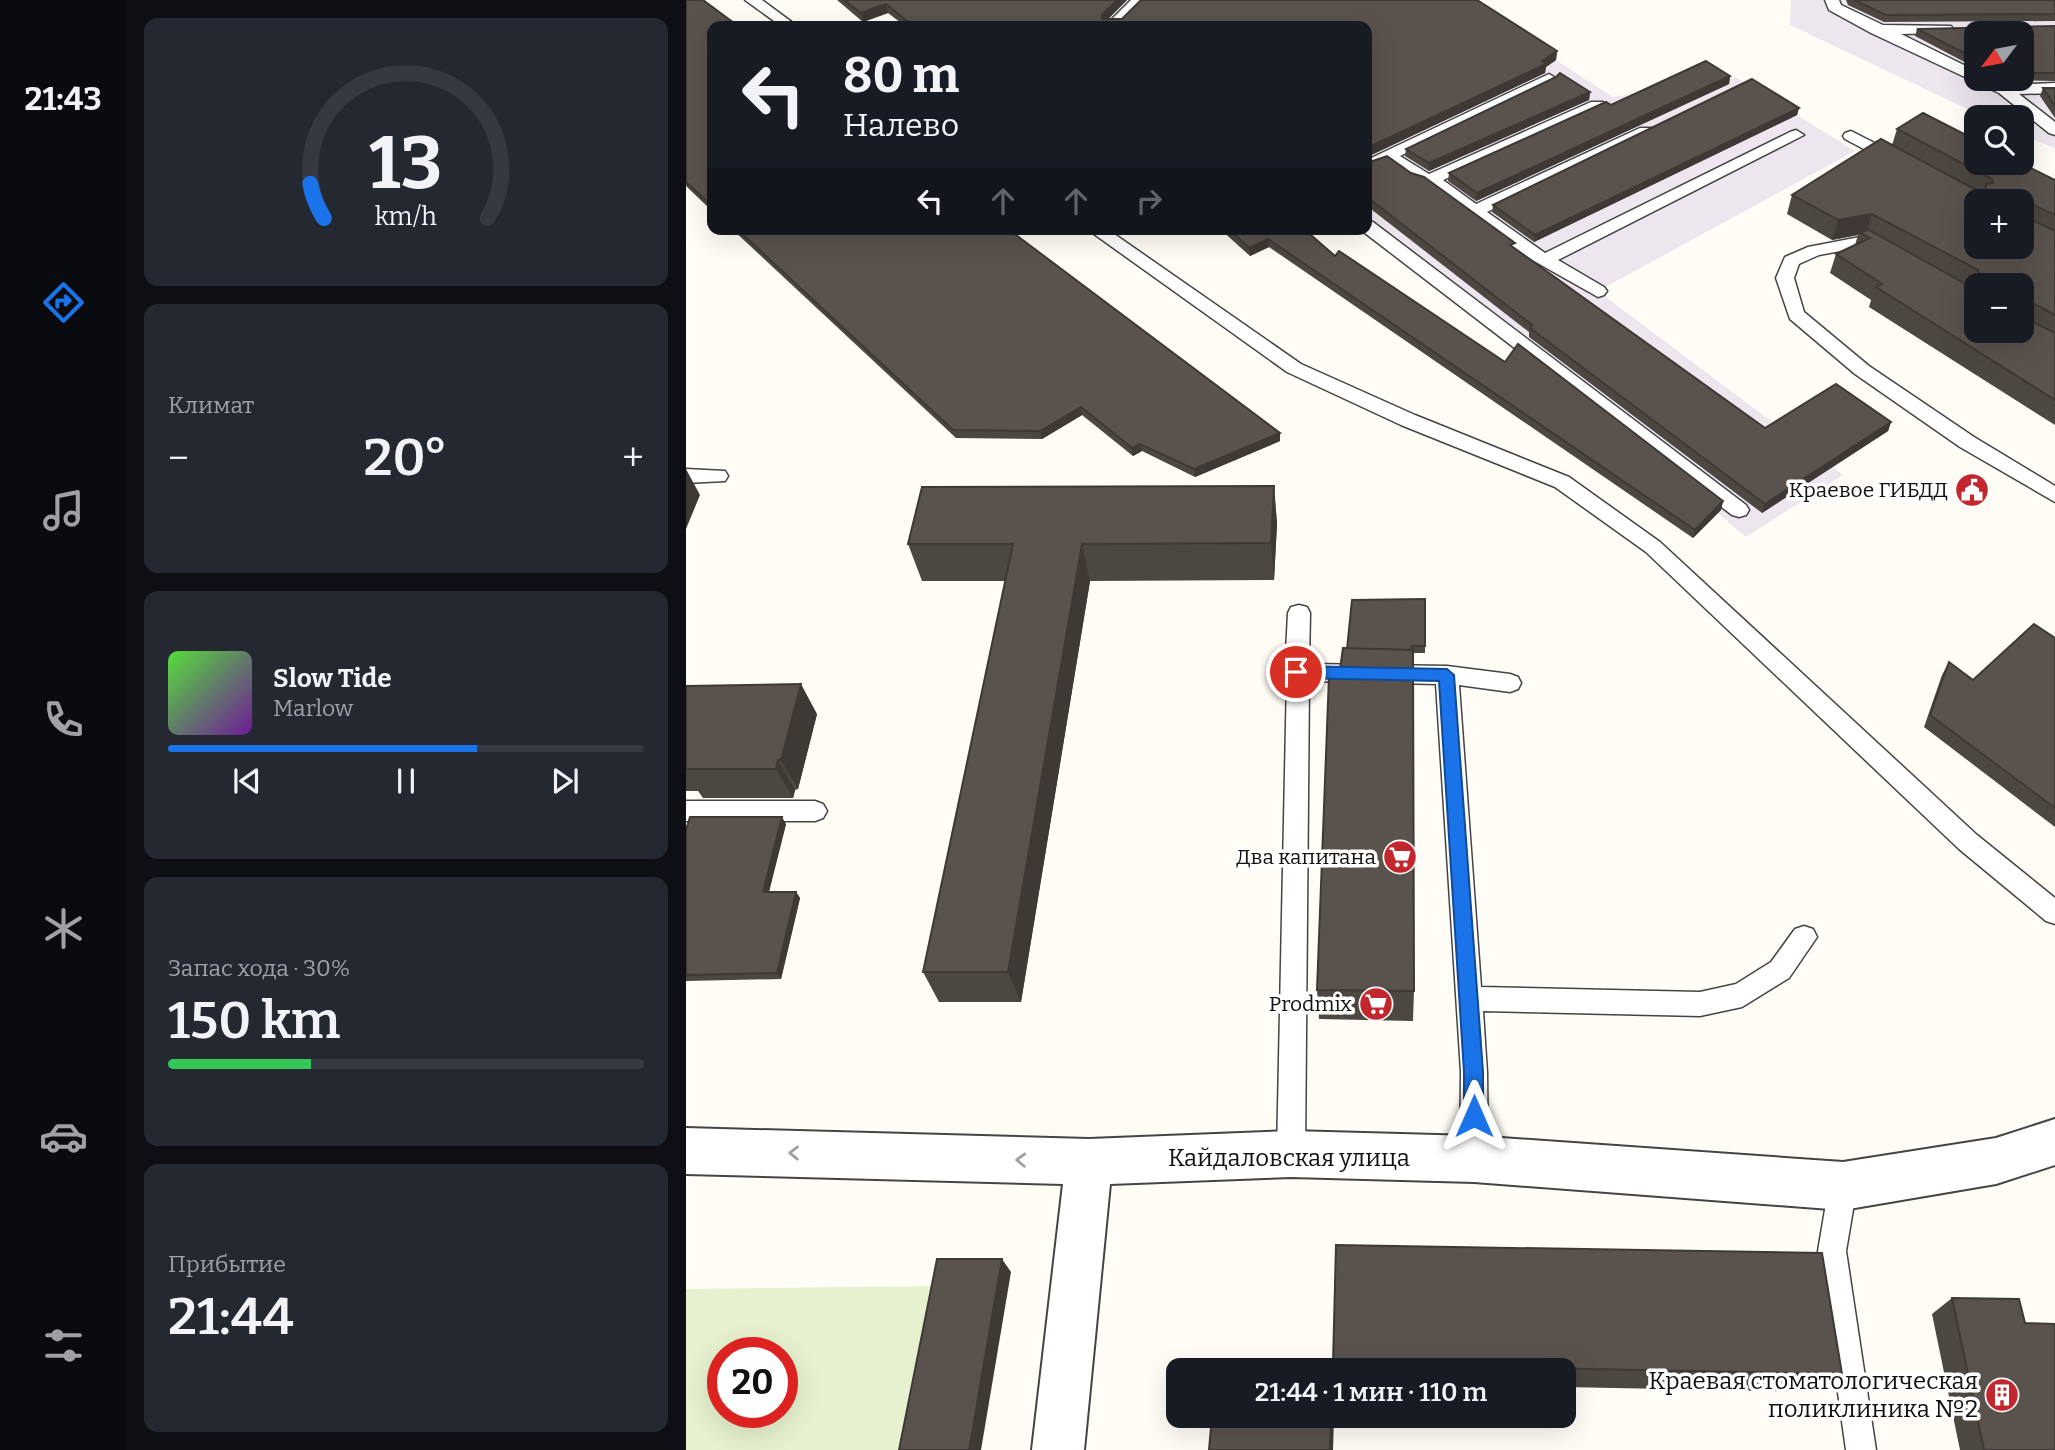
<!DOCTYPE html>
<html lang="ru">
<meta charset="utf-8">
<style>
body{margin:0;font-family:Bitter,serif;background:#242831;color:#f1f3f6;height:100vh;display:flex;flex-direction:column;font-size:26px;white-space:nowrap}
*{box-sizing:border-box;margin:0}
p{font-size:23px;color:#9ea1a6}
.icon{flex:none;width:38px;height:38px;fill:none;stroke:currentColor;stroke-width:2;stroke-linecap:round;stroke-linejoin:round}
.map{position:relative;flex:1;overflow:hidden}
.panel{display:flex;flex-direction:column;gap:18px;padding:18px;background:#0d0f14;width:560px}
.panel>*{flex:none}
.banner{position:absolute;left:21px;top:21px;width:665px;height:214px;border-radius:14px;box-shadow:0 7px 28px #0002;background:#171b24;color:#f1f3f6;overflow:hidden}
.needle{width:46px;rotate:238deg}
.controls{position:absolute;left:1278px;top:21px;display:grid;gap:14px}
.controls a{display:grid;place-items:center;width:70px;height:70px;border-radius:14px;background:#171b24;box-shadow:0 7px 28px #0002;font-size:35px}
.speed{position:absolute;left:21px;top:1337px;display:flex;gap:14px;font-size:35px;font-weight:700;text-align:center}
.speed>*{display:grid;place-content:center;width:91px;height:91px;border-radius:50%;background:#171b24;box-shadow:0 7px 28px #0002;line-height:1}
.speed .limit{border:10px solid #d22;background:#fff;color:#111}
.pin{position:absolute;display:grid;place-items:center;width:60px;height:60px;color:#fff;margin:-30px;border:4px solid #fff;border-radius:50%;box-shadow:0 2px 7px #0007}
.me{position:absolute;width:77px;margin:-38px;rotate:0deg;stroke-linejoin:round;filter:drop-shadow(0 0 5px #0008)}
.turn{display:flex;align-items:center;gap:24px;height:147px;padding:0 21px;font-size:32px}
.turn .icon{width:91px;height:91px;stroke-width:2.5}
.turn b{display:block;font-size:49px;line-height:60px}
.lanes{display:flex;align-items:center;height:66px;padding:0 21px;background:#0003;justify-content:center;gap:35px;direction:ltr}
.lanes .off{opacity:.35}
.big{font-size:52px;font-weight:600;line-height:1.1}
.panel .card{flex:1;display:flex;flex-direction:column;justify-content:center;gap:10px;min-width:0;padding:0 24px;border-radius:14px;background:#242831}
.panel .dial{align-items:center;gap:0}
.dial svg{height:182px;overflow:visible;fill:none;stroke:#363941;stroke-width:7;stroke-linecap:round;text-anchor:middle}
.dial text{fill:#f1f3f6;stroke:none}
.song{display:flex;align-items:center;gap:21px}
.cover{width:84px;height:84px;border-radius:10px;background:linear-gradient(135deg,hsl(110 70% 55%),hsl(280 70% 35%))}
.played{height:7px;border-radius:4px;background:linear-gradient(90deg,#1a73e8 65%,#363941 65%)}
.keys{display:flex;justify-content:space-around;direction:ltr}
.heat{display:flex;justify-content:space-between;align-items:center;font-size:38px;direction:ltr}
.charge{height:10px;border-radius:5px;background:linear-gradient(90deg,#34c759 30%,#363941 0)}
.trip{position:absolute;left:480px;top:1358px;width:410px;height:70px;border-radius:14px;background:#171b24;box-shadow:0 7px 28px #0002;font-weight:600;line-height:70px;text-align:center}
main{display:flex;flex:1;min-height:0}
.tabs{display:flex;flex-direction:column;width:126px;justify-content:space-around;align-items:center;background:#090b0e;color:#9ea1a6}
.tabs .icon{width:49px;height:49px}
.tabs .active{color:#1a73e8}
.tabs b{font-size:32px;color:#f1f3f6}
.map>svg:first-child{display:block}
.industrial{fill:#eee6ef;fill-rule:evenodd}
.pitch{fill:#e6f2cf;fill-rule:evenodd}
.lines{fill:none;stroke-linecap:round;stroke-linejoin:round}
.service-casing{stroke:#444;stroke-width:3}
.minor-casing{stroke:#444;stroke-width:4}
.service{fill:#fff;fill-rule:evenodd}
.minor{fill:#fff;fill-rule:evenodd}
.wall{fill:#4d4742;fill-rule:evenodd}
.shaded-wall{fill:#3f3936}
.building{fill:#5a524d;stroke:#3f3936;stroke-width:2;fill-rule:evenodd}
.oneway{stroke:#a0a0a0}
.route{fill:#1a73e8;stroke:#114b97;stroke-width:2}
.labels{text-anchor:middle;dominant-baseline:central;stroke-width:7;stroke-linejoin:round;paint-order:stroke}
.poi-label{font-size:21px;fill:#111;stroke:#fff;text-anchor:end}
.near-street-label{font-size:24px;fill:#111;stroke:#fff}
.near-poi-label{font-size:24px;fill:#111;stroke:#fff;text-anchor:end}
</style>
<main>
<nav class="tabs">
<b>21:43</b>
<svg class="icon active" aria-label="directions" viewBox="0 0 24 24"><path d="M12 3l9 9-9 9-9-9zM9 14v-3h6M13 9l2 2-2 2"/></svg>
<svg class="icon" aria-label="music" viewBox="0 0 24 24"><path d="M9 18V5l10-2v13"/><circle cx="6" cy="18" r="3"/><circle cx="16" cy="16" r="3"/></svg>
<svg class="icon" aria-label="phone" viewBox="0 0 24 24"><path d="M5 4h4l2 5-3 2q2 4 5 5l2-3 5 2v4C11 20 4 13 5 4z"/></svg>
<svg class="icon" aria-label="climate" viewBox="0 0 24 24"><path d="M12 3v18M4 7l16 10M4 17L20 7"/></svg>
<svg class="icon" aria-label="car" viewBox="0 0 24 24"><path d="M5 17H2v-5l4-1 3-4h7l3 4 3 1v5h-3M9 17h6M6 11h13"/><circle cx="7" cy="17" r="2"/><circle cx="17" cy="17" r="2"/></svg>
<svg class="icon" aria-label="filters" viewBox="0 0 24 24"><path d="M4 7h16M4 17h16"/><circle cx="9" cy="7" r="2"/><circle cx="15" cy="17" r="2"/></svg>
</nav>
<section class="panel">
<div class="card dial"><svg viewBox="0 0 100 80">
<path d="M14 69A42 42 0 1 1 86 69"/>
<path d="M14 69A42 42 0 0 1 8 54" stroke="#1a73e8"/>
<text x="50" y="56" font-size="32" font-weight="700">13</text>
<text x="50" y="72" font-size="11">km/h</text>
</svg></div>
<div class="card"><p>Климат</p>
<div class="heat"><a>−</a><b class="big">20°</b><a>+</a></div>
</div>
<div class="card">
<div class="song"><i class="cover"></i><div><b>Slow Tide</b><p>Marlow</p></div></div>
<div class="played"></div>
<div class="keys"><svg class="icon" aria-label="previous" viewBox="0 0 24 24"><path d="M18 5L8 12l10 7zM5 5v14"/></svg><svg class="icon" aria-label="pause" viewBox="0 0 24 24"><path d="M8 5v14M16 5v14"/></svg><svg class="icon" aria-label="next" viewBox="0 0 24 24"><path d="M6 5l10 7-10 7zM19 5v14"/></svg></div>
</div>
<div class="card"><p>Запас хода · 30%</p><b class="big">150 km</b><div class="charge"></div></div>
<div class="card"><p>Прибытие</p><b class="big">21:44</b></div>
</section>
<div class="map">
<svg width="1369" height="1450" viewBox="0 0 1369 1450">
<rect width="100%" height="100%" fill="#fffdf5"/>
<g class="industrial">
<path d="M186 0H778L927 97 1051 78 1169 151 912 291 1157 475 1060 537 681 219V26H219Z"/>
<path d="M1105 0H1369V148L1335 135V117H1298L1104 25ZM1290 33H1335V79H1290Z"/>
</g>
<path class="pitch" d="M247 1286 215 1450H0V1289ZM37 1353H96V1412H37Z"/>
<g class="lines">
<g class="service-casing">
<g id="service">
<path d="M59 0H76L111 26H95Z"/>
<path d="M445 0H461L435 26H419Z"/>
<path d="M1139 0H1153L1155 5 1197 25 1265 26 1267 29 1265 32 1260 33 1215 34 1290 71V79H1306L1320 85 1369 83V93L1333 94 1369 122V135L1363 133 1313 93 1185 33 1143 10Z"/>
<path d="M863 74 871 79 868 82 714 156 743 174 905 102H917L919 105 917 108 757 180 790 204 954 128H966L968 131 966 134 801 212 859 253 1104 132 1110 130 1118 135 872 260 918 287 921 291 918 295 912 297 834 253 739 183 726 180 701 162 681 171V160Z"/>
<path d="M1165 131 1218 158 1220 161 1218 164H1206L1159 139 1157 136 1159 133Z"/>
<path d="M681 221 687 222 1060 505 1063 510 1060 515 1053 517 1046 515 675 230 681 229Z"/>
<path d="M401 229H421L615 364 729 415 883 477 974 542 1291 835 1369 898V924L1360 921 1273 849 960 552 869 487 715 425 601 372Z"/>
<path d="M1179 236 1205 251 1202 255H1190L1176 247 1133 255 1113 264 1108 278 1118 312 1183 366 1288 437 1369 486V502L1274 447 1169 374 1104 319 1090 278 1099 257 1122 247Z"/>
<path d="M0 469 39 471 42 476 39 481 0 483Z"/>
<path d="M613 605 621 607 624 613 623 664 761 666 824 674 832 677 835 683 832 689 824 692 773 685 795 987 1014 992 1050 984 1085 962 1109 929 1118 926 1127 929 1131 937 1103 978 1056 1007 1014 1016 797 1011 801 1072 802 1159 798 1169 788 1173 778 1169 774 1159 775 1072 750 684 623 681 619 1154 615 1164 605 1168 595 1164 591 1154 601 676 599 672 602 613 605 607Z"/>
<path d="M0 801H129L137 804 141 811 137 818 129 821H0Z"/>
<path d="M1157 1172 1167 1176 1171 1186 1160 1251 1190 1450H1160L1132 1251 1143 1186 1147 1176Z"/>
</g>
</g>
<g class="minor-casing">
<path id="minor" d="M1369 1119V1165L1310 1184 1157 1210 788 1182 605 1177 424 1184 398 1450H346L377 1184 0 1174V1128L403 1139 605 1131 788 1136 1157 1162 1310 1138Z"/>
</g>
<use href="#service" class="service"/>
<use href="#minor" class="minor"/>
</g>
<g class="wall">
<path d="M0 0 26 26V211L0 186Z"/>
<path d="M151 0H441L422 19H436L455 0H791L871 51 870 60 860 67 859 73 681 157V26H219L202 13 177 22Z"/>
<path d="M1160 0H1369V21L1198 22 1162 5Z"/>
<path d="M1369 26V81L1315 80 1309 79H1335V33H1290V68L1229 36 1231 29Z"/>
<path d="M1044 76 1043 84 790 201 762 181 763 173 925 105Z"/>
<path d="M870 77 904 92 903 100 743 171 719 156 720 149Z"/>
<path d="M1357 88H1369V118L1354 96Z"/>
<path d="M1113 108 1111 115 848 242 806 212 807 205Z"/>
<path d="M1211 129 1369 180V425L1183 307 1185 300 1144 273 1150 254 1169 245 1172 235 1146 240 1101 214 1106 195 1206 145ZM1335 285V331H1290Z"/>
<path d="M681 163 829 248 1079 428 1205 422 1202 431 1076 513 843 337V332L681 206Z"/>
<path d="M46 229H322L594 433V441L509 477 456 451 447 456 396 415 356 439 270 438Z"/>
<path d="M534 229H618L649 256 819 362 1037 501 1035 510 1007 538 583 247 564 256Z"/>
<path d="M588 486 591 524 588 580 404 581 335 1002H253L237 972 319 581H236L222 544Z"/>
<path d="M739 599V653H727L728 991 727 1021 633 1019 631 990 653 676 661 649Z"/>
<path d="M1369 638V827L1238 727 1256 675 1263 662 1287 680Z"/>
<path d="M0 686 131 714 112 789 109 790 107 798H17L12 791H0Z"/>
<path d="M100 824 83 892H110L114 898 95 979 0 981V830Z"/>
<path d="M1266 1298 1339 1323 1369 1450H1274L1246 1314Z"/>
<path d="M530 1362 1156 1374 1135 1392 877 1387V1370H529Z"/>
</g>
<g class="shaded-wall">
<path d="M431 0H441L417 24 416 15Z"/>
<path d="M200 4 202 13 177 22 175 13Z"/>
<path d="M871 51 870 60 860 67 859 73 681 157V148L856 61Z"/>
<path d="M1044 76 1043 84 790 201 791 193Z"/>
<path d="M904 92 903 100 743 171V163Z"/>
<path d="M1113 108 1111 115 848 242 849 235Z"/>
<path d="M1186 214 1180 234 1173 232 1172 235 1146 240 1152 220Z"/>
<path d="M582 239 583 247 564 256 563 248Z"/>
<path d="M395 407 396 415 356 439 354 431Z"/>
<path d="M1205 422 1202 431 1076 513 1079 504Z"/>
<path d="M594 433V441L509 477 508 469Z"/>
<path d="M454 444 456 451 447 456 446 448Z"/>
<path d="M0 469 14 495 0 529Z"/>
<path d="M588 486 591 524 588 580 585 543Z"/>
<path d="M1037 501 1035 510 1007 538 1009 530Z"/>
<path d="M396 544 404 581 335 1002 322 972Z"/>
<path d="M115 684 131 714 112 789 95 760Z"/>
<path d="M92 760 109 790 107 798 90 769Z"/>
<path d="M96 817 100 824 81 899 77 892Z"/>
<path d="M110 892 114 898 95 979 91 973Z"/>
<path d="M316 1259 325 1272 295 1450H283Z"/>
<path d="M645 1416H648L647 1450H644Z"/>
</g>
<g class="building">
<path d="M0 0H17L52 26H26V206L0 182Z"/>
<path d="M158 0H431L416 15V19H436L455 0H791L871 51 856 61 860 64 681 148V26H227L200 4 175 13Z"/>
<path d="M1168 0H1369V14L1200 15Z"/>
<path d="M1369 26V73H1335V33H1290V59L1231 29Z"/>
<path d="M1020 61 1044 76 791 193 763 173 920 102 925 105Z"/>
<path d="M874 73 904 92 743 163 720 149 870 77Z"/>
<path d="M1066 79 1113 108 849 235 807 205Z"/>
<path d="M1357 88H1369V106Z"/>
<path d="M1237 113 1290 140V163H1335L1369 180V215L1341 202 1342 218 1369 231V315L1345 302 1341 305V309L1335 310V285H1290V331H1335V316L1369 333V400L1190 287 1196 284 1150 254 1184 238 1173 232 1183 230 1278 283 1286 285 1295 279 1292 270 1186 214 1152 220 1106 195 1195 139 1290 190 1299 191 1300 184 1307 183 1306 179 1211 129ZM1290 201H1335V247H1290Z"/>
<path d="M701 156 725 173 738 177 829 243 824 245 1079 428 1150 384 1205 422 1079 504 844 328 846 325 681 197V163Z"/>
<path d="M51 229H322L594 433 508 469 454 444 446 448 395 407 354 431 267 430Z"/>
<path d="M543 229H618L649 256 653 251 819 362 832 344 1037 501 1009 530 582 239 563 248Z"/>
<path d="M588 486 585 543 396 544 322 972H237L327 544H222L236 487Z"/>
<path d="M739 599V646H726V650L661 649 666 600Z"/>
<path d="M1348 624 1369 638V808L1244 715 1263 662 1287 680Z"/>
<path d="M657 648 727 650 728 991 631 990 643 676H653Z"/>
<path d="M115 684 95 760H92L90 769H0V686Z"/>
<path d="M4 817H96L77 892H110L91 973 0 975V830Z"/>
<path d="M650 1245 1136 1253 1156 1374 647 1364Z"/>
<path d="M251 1259H316L283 1450H213Z"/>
<path d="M1266 1298 1333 1299 1339 1323 1369 1324V1450H1298Z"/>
<path d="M530 1362 647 1364V1370H529Z"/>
<path d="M526 1416H645L644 1450H523Z"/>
</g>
<defs><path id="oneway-chevron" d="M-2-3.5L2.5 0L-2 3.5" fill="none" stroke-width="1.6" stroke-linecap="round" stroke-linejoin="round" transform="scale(1.75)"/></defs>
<g class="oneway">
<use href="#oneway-chevron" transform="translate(108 1153) rotate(-179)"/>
<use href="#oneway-chevron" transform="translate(335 1160) rotate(-178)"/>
</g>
<path class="route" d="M610 666 761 669 768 675 797 1072V1116L794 1122 788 1125 781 1122 778 1116V1072L753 681 610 678 603 672Z"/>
<defs>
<g id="civic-disc" transform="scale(1.75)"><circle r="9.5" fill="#c4262e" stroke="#fff"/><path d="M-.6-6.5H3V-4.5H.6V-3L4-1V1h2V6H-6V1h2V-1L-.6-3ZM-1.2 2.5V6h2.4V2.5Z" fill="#fff"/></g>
<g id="supermarket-disc" transform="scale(1.75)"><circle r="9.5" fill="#c4262e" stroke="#fff"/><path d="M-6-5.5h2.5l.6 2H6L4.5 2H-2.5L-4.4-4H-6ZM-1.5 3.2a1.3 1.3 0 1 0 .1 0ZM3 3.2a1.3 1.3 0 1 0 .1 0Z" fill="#fff"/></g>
<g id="building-disc" transform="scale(1.75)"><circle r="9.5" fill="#c4262e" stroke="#fff"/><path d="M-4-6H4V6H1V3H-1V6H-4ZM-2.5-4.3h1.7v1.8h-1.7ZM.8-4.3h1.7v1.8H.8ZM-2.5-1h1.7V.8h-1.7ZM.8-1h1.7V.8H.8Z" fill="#fff"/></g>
</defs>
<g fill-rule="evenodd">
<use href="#civic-disc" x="1286" y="490"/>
<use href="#supermarket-disc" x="714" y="857"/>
<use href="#supermarket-disc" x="690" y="1004"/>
<use href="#building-disc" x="1316" y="1395"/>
</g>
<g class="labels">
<g class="poi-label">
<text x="1262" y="490">Краевое ГИБДД</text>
<text x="690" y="857">Два капитана</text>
<text x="666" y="1004">Prodmix</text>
</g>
<g class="near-street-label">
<text x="603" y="1158">Кайдаловская улица</text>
</g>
<g class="near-poi-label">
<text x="1292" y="1381">Краевая стоматологическая<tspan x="1292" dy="28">поликлиника №2</tspan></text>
</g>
</g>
</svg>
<div class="controls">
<a><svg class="needle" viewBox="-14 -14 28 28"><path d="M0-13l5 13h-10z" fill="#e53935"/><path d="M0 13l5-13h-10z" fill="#9ea1a6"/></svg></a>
<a><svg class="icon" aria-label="search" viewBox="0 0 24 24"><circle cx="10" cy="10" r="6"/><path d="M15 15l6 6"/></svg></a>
<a>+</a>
<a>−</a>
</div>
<div class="speed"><div class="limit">20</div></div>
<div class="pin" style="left:610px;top:672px;background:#d93025"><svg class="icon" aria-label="arrive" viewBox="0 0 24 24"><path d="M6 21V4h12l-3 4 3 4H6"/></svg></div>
<svg class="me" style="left:788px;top:1116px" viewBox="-20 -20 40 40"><path d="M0-17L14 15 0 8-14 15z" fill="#1a73e8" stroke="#fff" stroke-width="4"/></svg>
<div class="trip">21:44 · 1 мин · 110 m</div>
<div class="banner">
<div class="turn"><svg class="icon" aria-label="left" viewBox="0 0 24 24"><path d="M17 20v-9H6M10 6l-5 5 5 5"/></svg><div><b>80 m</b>Налево</div></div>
<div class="lanes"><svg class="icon" aria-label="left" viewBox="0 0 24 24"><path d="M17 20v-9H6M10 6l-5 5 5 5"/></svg><svg class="icon off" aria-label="ahead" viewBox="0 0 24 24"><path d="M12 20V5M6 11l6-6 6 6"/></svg><svg class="icon off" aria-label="ahead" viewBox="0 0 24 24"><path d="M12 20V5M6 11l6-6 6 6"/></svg><svg class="icon off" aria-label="right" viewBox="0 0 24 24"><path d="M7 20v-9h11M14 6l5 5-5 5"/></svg></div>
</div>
</div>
</main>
